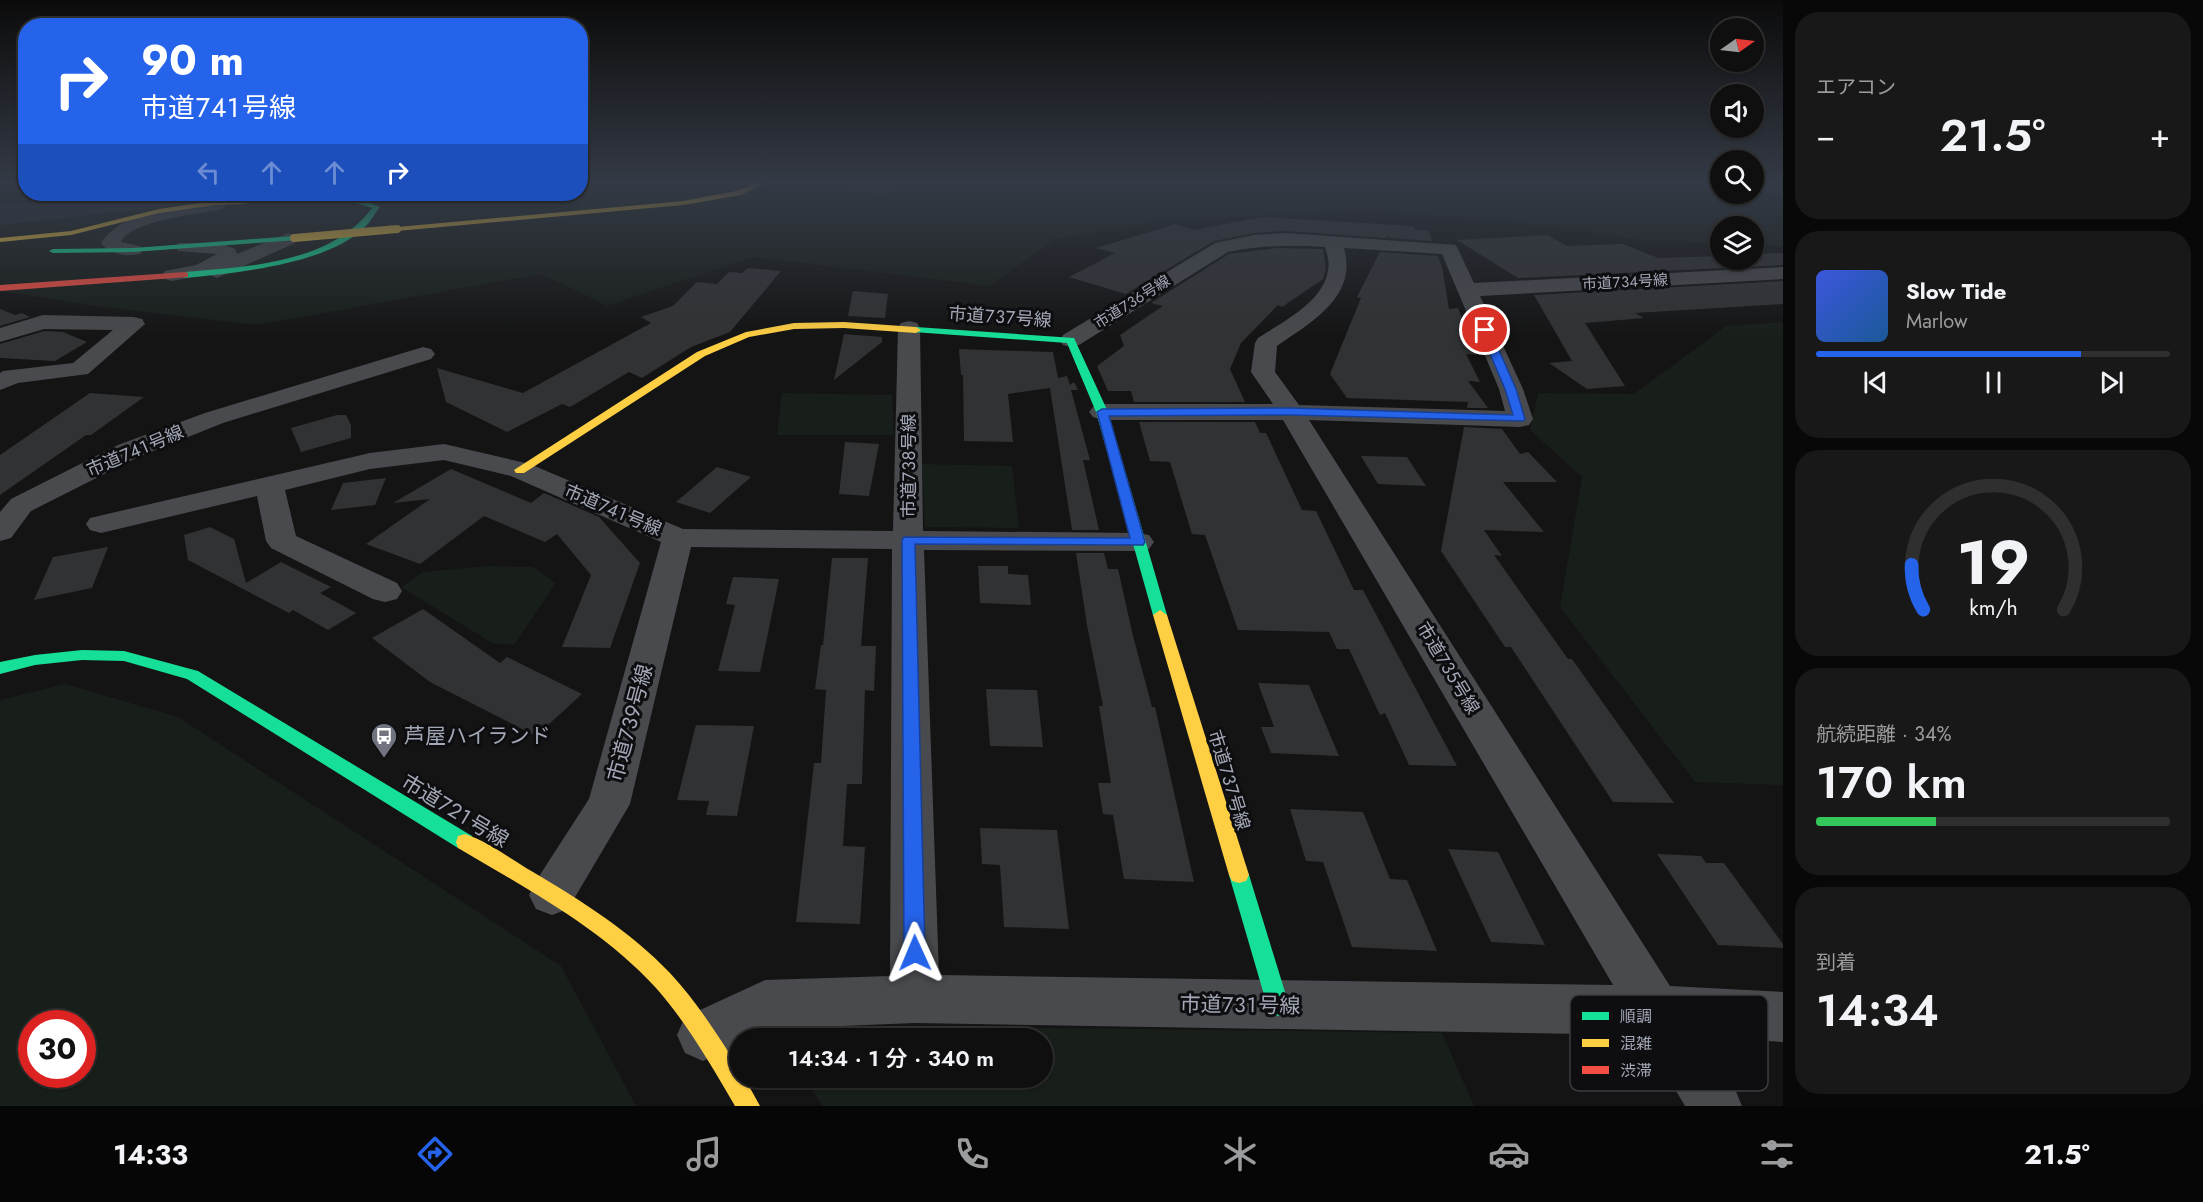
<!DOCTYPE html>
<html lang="ja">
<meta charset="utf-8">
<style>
body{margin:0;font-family:Jost,"Noto Sans JP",sans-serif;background:#181818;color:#f1f3f6;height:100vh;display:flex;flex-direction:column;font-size:22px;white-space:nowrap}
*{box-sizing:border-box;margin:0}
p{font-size:20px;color:#9b9c9e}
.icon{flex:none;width:33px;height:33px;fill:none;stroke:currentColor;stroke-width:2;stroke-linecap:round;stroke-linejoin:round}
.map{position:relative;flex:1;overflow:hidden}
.panel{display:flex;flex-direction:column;gap:12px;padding:12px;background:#080808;width:420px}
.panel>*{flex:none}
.hud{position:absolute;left:18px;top:18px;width:570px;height:183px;border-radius:24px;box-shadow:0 2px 4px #0004,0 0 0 2px #2f2f2f;background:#2563eb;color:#fff;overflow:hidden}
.needle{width:39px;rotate:76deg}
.buttons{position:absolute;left:1710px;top:18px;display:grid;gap:12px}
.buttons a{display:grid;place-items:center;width:54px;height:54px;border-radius:50%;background:#0f0f0f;box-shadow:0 2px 4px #0004,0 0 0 2px #2f2f2f;font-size:30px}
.speed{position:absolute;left:18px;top:1010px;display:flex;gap:12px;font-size:30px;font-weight:700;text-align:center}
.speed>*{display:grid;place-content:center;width:78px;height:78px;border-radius:50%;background:#0f0f0f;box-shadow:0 2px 4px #0004,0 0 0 2px #2f2f2f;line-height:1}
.speed .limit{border:9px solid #d22;background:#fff;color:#111}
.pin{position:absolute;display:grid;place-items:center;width:51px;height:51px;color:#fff;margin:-26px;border:3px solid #fff;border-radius:50%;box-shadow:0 2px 6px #0007}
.me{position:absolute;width:66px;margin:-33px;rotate:359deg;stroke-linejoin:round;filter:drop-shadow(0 0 4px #0008)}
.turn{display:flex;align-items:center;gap:21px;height:126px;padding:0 24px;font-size:27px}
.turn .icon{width:78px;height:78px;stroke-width:2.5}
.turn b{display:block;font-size:42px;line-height:51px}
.lanes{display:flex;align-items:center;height:57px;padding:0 24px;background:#0003;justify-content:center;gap:30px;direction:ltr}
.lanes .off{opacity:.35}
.big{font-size:45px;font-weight:600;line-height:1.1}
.panel .widget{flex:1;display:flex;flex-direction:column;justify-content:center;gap:9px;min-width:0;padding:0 21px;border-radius:24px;background:#181818}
.panel .dial{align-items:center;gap:0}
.dial svg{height:156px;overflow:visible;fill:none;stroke:#2f2f2f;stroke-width:7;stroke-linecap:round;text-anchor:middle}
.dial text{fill:#f1f3f6;stroke:none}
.song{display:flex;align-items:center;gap:18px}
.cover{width:72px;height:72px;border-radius:9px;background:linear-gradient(135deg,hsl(230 70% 55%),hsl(210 70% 35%))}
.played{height:6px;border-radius:3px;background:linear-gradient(90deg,#2563eb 75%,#2f2f2f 75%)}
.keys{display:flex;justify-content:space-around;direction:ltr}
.heat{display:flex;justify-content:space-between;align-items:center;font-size:33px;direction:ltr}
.charge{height:9px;border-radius:4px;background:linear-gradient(90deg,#34c759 34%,#2f2f2f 0)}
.trip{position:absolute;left:729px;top:1028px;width:324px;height:60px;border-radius:30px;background:#0f0f0f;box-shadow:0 2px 4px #0004,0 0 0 2px #2f2f2f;font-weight:600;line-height:60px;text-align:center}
.tabs{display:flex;height:96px;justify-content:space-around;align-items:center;background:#060606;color:#9b9c9e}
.tabs .icon{width:42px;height:42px}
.tabs .current{color:#2563eb}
.tabs b{font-size:27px;color:#f1f3f6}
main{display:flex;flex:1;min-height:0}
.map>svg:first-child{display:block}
.green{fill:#181e19;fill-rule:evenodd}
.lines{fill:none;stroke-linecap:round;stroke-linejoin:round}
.stream{stroke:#262e37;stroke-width:6}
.river{fill:#262e37;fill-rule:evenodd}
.building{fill:#313234}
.street{fill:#484a4d;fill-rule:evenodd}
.fast{fill:#16e098;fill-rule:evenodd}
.slow{fill:#ffcf43;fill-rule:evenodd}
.jam{fill:#f24e42;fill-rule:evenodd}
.slow-bridge{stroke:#ffcf43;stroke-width:8}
.route{fill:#2563eb;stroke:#184099;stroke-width:1.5}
.labels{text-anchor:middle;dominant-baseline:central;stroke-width:6;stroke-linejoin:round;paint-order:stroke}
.far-street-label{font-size:15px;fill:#a3a8b7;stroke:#0e0e10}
.street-label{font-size:18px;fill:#a3a8b7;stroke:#0e0e10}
.near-street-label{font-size:21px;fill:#a3a8b7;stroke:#0e0e10}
.near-poi-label{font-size:21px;fill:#a3a8b7;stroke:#0e0e10;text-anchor:start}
.key{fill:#0e0e10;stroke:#3b3c42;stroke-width:1.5}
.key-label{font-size:16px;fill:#a3a8b7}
</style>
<main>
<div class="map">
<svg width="1783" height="1106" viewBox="0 0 1783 1106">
<rect width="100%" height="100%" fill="#141414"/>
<g class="green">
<path d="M0 184H25L26 194H580L581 184H1720V194H1754V184H1783V246L1754 245V226H1720V243L1642 240 1560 227 1370 210 1157 222 1055 239 990 286 753 257 607 306 541 274 257 325 95 306 0 291Z"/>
<path d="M1783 322V785L1695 782 1560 607 1582 477 1530 430 1538 393 1634 394 1726 326Z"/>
<path d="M782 393 892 395 894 435H777Z"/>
<path d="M922 464 1012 466 1019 528 925 527Z"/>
<path d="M486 566 533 567 556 583 514 645 492 643 401 587 423 572Z"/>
<path d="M65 684 178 717 561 966 636 1106H0V700ZM32 1023H82V1074H32Z"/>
<path d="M815 1025 1442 1033 1474 1106H823L803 1077H1042V1038H782Z"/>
</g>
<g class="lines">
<g class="stream">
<path d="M1715 184H1720"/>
<path d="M1754 188 1783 193"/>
</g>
<g class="river">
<path d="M848 184H897L892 191 881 194 853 191Z"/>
<path d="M101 194H222L217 201 0 225V205Z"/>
</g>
</g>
<g class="building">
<path d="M1263 217 1413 226 1416 230H1428L1432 241 1388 238 1389 235 1385 238 1286 231 1254 233 1214 241 1126 294 1069 277 1115 253 1096 248 1176 224 1193 230Z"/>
<path d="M1547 235 1567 246 1623 244 1658 258 1720 256V260H1754V254L1783 253V265L1518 278 1457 240Z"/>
<path d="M1277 248 1323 249 1326 269 1323 279 1282 307 1278 305 1241 343 1230 369 1245 402H1134L1131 391H1108L1097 366 1124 346 1120 335 1163 306 1151 303 1229 254Z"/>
<path d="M1380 252 1438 256 1442 267 1449 309 1458 308 1477 355 1466 354 1480 382 1468 381 1488 408H1467L1468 402 1347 398 1330 374 1361 298 1357 297Z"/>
<path d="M748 268 781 271 730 332 691 347 642 378 629 372 570 407 562 404 507 432 446 402 437 368 523 393 651 323 641 317 673 306 697 282 717 284 729 272 742 273Z"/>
<path d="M1783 281V304L1635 313 1644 318 1585 323 1625 386 1587 389 1549 363 1572 361 1534 295Z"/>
<path d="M853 291 888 294 885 318 848 316Z"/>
<path d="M0 309 15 315 22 313 30 317 0 326Z"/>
<path d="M44 331 63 332 87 342 55 361 0 358V344Z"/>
<path d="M844 334 882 337V342L834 380Z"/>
<path d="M959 349 1053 352 1058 378 1067 376 1070 385 1074 382 1078 390H1071L1090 460H1083L1099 530H1072L1050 388 1008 394 1013 442 964 441 963 375H961Z"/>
<path d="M90 393 144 397 91 435H86L0 495V455Z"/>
<path d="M337 415H346L351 425V438L301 452 291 428Z"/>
<path d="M1139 422H1255L1260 433H1266L1302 510 1316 511 1354 590H1363L1457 766 1409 765 1385 713 1380 715 1349 649H1337L1329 632 1238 630 1205 535 1192 534 1170 462 1150 461Z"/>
<path d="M1464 427 1502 429 1520 454 1528 452 1557 482H1503L1544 532 1484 530 1502 556 1494 555 1568 659H1572L1674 803 1613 802 1511 647H1505L1441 551Z"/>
<path d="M845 442 879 444 869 496 839 494Z"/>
<path d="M1361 456 1407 457 1426 486 1378 484Z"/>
<path d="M717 467 751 477 710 513 676 502Z"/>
<path d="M451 469 531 503 544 493 599 517 640 563 610 648 562 647 591 575 557 534 545 542 484 516 420 564 366 544 430 499 393 503Z"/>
<path d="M386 478 375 505 331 510 343 483Z"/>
<path d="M210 527 234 539 246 583 281 562 331 587 320 593 356 613 328 630 293 610 289 613 188 560 184 535Z"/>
<path d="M108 547 92 588 34 600 53 557Z"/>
<path d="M1076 553H1104L1108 569H1118L1133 636 1152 707H1155L1194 882 1124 879 1113 815 1103 814 1098 783H1111L1099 706H1103L1087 625Z"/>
<path d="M832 558H868L861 646H876L874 691 865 690 862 784H847L843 846 865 847 860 924 796 922 814 763H821L826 690 815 689 821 645H823Z"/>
<path d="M978 566H1008V574L1028 575 1031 605 980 603Z"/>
<path d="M733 577 779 579 760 672 718 671 735 605 726 604Z"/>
<path d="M423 609 500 663 507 657 582 694 536 736 430 682 372 638Z"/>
<path d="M1258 683 1309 685 1339 756 1271 753 1261 727H1274Z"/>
<path d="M986 689 1037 690 1043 747 990 746Z"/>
<path d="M696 725 754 726 737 816 706 815 709 801 677 800Z"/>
<path d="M1290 809 1363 812 1390 879 1407 880 1437 951 1352 947 1323 862 1306 861Z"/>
<path d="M980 828 1057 830 1069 929 1004 927 1000 865 982 864Z"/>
<path d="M1448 849 1498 852 1545 945 1491 942Z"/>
<path d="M1657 854 1701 856 1706 863H1724L1783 944V948L1718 945Z"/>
</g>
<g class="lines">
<g class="street">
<path d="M217 200 223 201 226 205 223 209C200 214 131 220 121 242L140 246 142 250 140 254C127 257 109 254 101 243 124 209 179 206 217 200Z"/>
<path d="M288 233 295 235 297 239 295 243 217 278 208 274 172 281 165 279 162 275 165 271 196 265 217 254 178 251 176 247 178 243H221L235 249 237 254Z"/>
<path d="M1286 233 1456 245 1474 283 1783 267V279L1480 296 1523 389 1533 419 1529 425 1520 427 1309 420 1670 986 1783 992V1042L1703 1037 1734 1087 1742 1106H1685L1643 1035 915 1023 769 1029 752 1038H740V1044L703 1061 685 1053 677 1035 685 1017 765 980 890 976 892 549 691 547 630 804 568 909 552 915 536 909 529 895 536 881 589 799 661 542 511 476 444 460 370 469 285 490 296 536 397 583 402 591 397 599 385 602 373 599 271 548 266 541 257 496 101 533 90 530 86 524 90 518 370 453 444 444 530 464 683 529 893 531 898 328 901 323 909 321 917 323 920 328 923 531 1138 533 1149 535 1154 542 1149 549 1138 551 924 550 939 975 1613 985 1283 420H1102L1093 417 1089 412 1093 407 1102 404H1273L1251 372 1255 343 1258 338C1282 322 1324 302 1328 270 1330 263 1327 254 1325 247 1292 245 1261 245 1228 252L1079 345 1071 347 1063 345 1060 340 1063 335 1215 243 1254 235ZM1344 248 1442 254 1499 389 1505 411 1299 405 1275 372 1277 346C1311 322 1358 297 1344 248Z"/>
<path d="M43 315 134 317 142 319 145 324 88 374 18 383 0 390V373L3 371 73 363 113 330 44 329 0 342V328Z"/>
<path d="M423 347 431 349 435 354 431 359 223 423 138 457 31 511 11 538 0 541V512L11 499 118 445 205 413Z"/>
</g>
<g class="fast">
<path d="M331 196 364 200 380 207C375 213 371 221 366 226 330 264 236 273 185 278L181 275 185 272C247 267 332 263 372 208 332 193 283 201 242 204L238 202 242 200Z"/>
<path d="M294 236 298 238 297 240 133 252 53 253 49 251 53 249 133 248Z"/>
<path d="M916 327 1074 338 1108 412 1167 615 1165 618 1160 620 1153 615 1096 412 1067 343 913 332V328Z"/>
<path d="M82 650 124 651 198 671 472 836 474 842 472 848 465 850 458 848 187 679 124 661 82 660 35 665 0 674V662L35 655Z"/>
<path d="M1239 867 1246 869 1249 875 1289 1005 1286 1012 1278 1016 1270 1012 1267 1005 1229 875 1232 869Z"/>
</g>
<g class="slow">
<path d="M755 184H763L741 195 683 205 397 231 393 229 397 227 683 201 736 191Z"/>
<path d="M242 200 246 202 245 204 215 205 159 213 71 235 0 242V238L71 231 159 209 215 201Z"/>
<path d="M844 322 916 327 921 330 916 333 844 328 794 329 749 337 705 356 524 473H516L514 470 697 352 746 332 794 323Z"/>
<path d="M1160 610 1167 615 1249 875 1246 881 1239 883 1232 881 1229 875 1153 615Z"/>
<path d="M465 834C489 842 512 860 533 872 582 901 631 932 670 973 697 1002 719 1037 740 1070V1077H744L760 1106H735C711 1065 687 1023 656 988 601 928 527 889 458 848L456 842 458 836Z"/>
</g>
<path class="jam" d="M185 272 188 273V277L0 291V285Z"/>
<path class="slow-bridge" d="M294 238 397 229"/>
</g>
<linearGradient id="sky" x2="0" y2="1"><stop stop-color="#0b0b0b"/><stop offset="0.54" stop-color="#343a45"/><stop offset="1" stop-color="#343a45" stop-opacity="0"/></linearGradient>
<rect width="1783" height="338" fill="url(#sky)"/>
<path class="route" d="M1485 327 1490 330 1516 389 1525 419 1523 421 1291 415 1109 416 1145 542 1143 545 915 544 925 953 922 960 915 962 907 960 904 953 902 540 904 537 1130 538 1097 412 1102 409 1291 408 1513 415 1505 389 1480 330Z"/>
<defs>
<g id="bus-pin" transform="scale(1.35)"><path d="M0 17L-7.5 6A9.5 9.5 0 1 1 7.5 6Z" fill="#71747e" stroke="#0e0e10"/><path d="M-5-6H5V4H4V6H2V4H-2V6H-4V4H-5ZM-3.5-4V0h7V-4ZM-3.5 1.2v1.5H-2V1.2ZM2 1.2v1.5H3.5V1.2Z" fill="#fff"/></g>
</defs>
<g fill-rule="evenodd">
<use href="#bus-pin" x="384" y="736"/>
</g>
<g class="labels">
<g class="far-street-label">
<text transform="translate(1625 282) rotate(-3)">市道７３４号線</text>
<text transform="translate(1132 302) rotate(-32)">市道７３６号線</text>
</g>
<g class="street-label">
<text transform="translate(1000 317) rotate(4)">市道７３７号線</text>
<text transform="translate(135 451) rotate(-23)">市道７４１号線</text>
<text transform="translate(909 466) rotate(-90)">市道７３８号線</text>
<text transform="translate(613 510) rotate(23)">市道７４１号線</text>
<text transform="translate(1448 668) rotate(59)">市道７３５号線</text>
<text transform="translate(1229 780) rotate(73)">市道７３７号線</text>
</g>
<g class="near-street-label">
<text transform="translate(630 723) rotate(-75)">市道７３９号線</text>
<text transform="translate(455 811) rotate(31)">市道７２１号線</text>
<text transform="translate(1240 1005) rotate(1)">市道７３１号線</text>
</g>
<g class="near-poi-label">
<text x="404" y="736">芦屋ハイランド</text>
</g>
</g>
<rect x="1570" y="995" width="198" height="96" rx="9" class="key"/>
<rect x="1582" y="1012" width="27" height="8" fill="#16e098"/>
<rect x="1582" y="1039" width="27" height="8" fill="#ffcf43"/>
<rect x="1582" y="1066" width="27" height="8" fill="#f24e42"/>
<g class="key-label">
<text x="1620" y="1022">順調</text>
<text x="1620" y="1049">混雑</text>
<text x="1620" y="1076">渋滞</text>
</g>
</svg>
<div class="buttons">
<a><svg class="needle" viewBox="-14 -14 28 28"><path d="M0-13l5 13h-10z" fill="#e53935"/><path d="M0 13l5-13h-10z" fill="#9b9c9e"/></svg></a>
<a><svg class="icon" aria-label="sound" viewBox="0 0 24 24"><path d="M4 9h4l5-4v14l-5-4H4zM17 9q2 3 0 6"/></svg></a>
<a><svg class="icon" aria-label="search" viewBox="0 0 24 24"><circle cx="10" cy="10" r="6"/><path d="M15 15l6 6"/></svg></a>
<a><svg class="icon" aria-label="layers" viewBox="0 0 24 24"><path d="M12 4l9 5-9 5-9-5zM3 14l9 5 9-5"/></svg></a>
</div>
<div class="speed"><div class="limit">30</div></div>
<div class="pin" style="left:1485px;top:330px;background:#d93025"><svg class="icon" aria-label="arrive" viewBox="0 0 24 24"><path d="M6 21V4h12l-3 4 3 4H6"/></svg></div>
<svg class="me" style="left:915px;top:953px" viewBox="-20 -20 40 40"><path d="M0-17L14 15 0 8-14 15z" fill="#2563eb" stroke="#fff" stroke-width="4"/></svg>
<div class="trip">14:34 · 1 分 · 340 m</div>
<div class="hud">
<div class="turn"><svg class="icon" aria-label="right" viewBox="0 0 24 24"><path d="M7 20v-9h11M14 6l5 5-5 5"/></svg><div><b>90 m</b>市道７４１号線</div></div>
<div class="lanes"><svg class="icon off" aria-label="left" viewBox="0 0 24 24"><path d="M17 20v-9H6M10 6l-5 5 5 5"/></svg><svg class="icon off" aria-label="ahead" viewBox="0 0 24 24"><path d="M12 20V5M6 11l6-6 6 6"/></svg><svg class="icon off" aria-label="ahead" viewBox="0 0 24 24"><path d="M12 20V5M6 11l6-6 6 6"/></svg><svg class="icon" aria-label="right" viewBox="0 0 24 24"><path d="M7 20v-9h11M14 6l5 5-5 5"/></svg></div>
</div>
</div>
<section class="panel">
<div class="widget"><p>エアコン</p>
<div class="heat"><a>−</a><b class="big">21.5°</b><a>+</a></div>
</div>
<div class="widget">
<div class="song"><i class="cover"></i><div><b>Slow Tide</b><p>Marlow</p></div></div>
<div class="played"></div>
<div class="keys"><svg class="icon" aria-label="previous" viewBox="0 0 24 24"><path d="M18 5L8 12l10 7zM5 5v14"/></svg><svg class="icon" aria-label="pause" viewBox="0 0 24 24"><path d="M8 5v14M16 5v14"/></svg><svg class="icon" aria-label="next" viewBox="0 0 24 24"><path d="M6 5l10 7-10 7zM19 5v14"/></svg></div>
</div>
<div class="widget dial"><svg viewBox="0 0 100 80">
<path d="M14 69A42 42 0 1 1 86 69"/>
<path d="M14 69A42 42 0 0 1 8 46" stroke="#2563eb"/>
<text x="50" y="56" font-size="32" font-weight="700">19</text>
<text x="50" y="72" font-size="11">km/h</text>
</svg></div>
<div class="widget"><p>航続距離 · 34%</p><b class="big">170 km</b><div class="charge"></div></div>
<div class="widget"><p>到着</p><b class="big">14:34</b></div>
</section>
</main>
<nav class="tabs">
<b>14:33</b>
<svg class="icon current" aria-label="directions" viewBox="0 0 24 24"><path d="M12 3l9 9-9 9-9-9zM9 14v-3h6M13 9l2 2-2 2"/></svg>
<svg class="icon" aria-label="music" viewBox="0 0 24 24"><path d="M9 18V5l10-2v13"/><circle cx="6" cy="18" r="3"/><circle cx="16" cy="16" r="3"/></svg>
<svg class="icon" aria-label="phone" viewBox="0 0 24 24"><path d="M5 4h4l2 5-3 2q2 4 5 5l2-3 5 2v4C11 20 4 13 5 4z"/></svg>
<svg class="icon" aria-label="climate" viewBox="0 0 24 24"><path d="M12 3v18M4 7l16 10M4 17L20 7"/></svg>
<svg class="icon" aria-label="car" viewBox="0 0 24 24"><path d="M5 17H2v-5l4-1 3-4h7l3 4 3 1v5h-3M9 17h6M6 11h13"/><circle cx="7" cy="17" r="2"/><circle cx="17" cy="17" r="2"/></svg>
<svg class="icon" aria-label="filters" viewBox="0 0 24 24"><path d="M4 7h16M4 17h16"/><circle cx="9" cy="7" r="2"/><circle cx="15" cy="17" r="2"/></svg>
<b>21.5°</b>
</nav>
